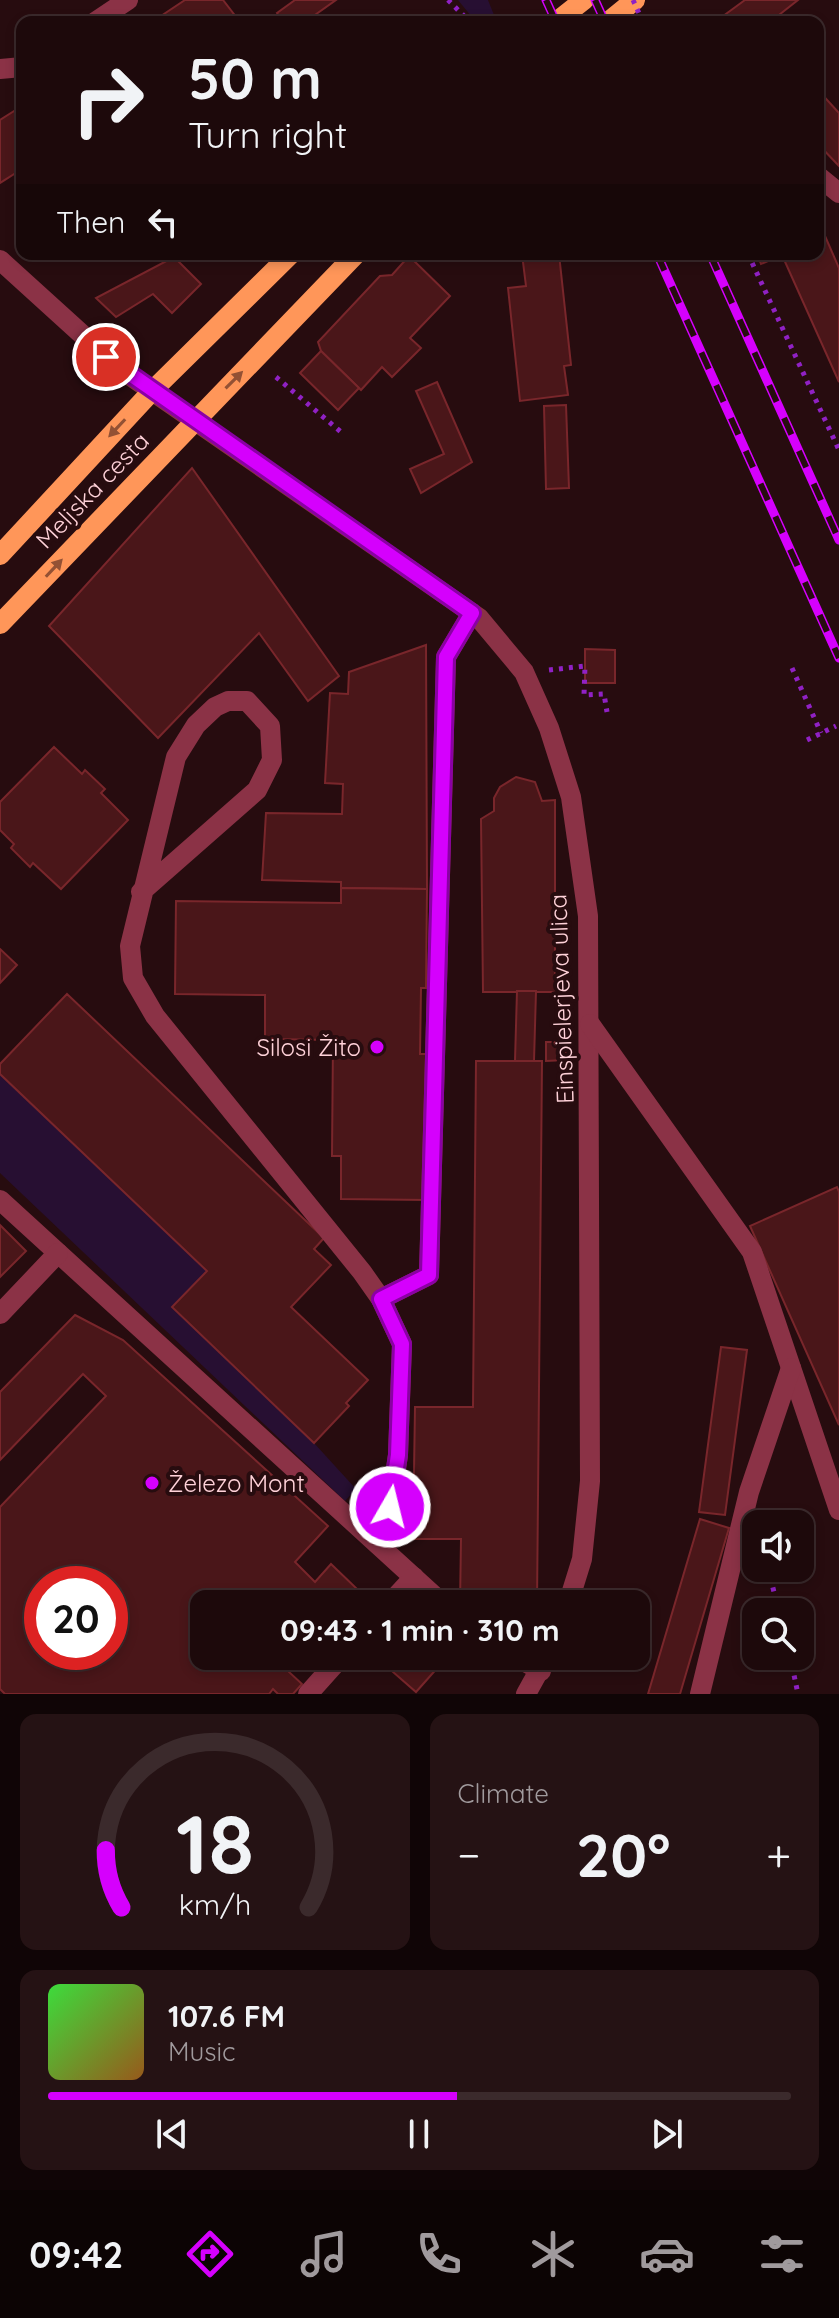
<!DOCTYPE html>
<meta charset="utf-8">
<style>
body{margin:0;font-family:Quicksand,sans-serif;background:#251214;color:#f1f3f6;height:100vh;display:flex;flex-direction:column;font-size:30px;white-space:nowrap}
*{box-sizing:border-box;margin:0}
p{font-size:26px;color:#a09a9d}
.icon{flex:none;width:44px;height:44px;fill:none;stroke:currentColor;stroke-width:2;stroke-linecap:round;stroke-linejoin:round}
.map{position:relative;height:1694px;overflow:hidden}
.sheet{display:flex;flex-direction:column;gap:20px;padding:20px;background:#100506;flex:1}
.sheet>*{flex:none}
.guide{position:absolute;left:16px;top:16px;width:808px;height:244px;border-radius:16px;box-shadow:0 4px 12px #0003,0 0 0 2px #3b2a2c;background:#1d090b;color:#f1f3f6;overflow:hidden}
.controls{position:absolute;left:742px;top:1510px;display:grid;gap:16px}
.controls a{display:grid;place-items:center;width:72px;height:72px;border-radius:16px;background:#1d090b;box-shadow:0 4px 12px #0003,0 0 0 2px #3b2a2c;font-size:40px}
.speed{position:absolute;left:24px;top:1566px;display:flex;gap:16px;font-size:40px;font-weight:700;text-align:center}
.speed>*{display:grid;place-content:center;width:104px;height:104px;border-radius:50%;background:#1d090b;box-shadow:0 4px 12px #0003,0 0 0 2px #3b2a2c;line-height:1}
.speed .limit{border:12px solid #d22;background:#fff;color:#111}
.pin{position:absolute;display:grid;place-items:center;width:68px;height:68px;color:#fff;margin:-34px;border:4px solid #fff;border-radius:50%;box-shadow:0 2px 8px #0007}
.me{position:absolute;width:88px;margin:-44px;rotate:8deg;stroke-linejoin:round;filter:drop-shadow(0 0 6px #0008)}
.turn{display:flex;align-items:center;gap:28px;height:168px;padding:0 40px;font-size:36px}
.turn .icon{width:104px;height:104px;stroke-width:2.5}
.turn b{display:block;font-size:56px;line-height:68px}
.then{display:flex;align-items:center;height:76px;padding:0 40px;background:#0003;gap:16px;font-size:30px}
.big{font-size:60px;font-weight:700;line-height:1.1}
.sheet .tile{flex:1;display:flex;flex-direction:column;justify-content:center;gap:12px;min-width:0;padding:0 28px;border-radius:16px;background:#251214}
.sheet .dial{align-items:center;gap:0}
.dial svg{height:208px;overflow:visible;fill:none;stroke:#3b2a2c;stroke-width:7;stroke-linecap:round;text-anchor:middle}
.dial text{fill:#f1f3f6;stroke:none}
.song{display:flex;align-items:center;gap:24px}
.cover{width:96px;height:96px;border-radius:12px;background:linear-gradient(135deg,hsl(120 70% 55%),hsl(30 70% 35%))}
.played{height:8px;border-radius:4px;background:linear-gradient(90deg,#d500fd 55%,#3b2a2c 55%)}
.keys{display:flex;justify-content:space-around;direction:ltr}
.heat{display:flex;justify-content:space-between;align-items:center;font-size:44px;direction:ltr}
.sheet .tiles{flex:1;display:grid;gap:20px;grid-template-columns:1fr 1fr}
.tile:last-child{grid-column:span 2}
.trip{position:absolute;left:190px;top:1590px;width:460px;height:80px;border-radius:16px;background:#1d090b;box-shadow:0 4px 12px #0003,0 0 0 2px #3b2a2c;font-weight:700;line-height:80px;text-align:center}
.menu{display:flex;height:128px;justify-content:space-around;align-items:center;background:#0c0404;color:#a09a9d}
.menu .icon{width:56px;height:56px}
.menu .selected{color:#d500fd}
.menu b{font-size:36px;color:#f1f3f6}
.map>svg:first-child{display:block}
.green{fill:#270f32}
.building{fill:#4a1619;stroke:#79262b;stroke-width:2;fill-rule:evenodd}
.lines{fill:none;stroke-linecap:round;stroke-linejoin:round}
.path{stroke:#9021c4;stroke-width:5;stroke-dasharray:4 6;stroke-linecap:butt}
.minor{stroke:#8b3246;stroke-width:20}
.major{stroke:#ff9659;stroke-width:20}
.rail-casing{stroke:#d500fd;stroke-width:9}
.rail{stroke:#270c0f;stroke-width:6;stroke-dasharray:18;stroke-linecap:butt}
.path-bridge{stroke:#9021c4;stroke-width:5;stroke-dasharray:4 6;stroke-linecap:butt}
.oneway{fill:#935134}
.route-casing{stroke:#8a00a4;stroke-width:20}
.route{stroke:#d500fd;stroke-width:14}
.poi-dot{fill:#d500fd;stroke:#270c0f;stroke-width:3}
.labels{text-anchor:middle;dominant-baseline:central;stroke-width:8;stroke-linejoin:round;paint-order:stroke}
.street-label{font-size:24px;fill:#ffd2d9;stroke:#270c0f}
.poi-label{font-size:24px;fill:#ffd2d9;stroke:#270c0f;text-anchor:end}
</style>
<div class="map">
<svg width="839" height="1694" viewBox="0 0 839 1694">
<rect width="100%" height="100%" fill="#270c0f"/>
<g class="green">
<path d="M458 0H488L496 20 476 22Z"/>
<path d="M0 1074 207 1271 172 1307 314 1443 356 1489 345 1501 0 1173Z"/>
</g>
<g class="building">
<path d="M185 0H223L240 22H152Z"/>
<path d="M295 0H336L305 22H283L277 13Z"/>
<path d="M745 0H798L770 22H715Z"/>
<path d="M818 90 839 113V166L818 144Z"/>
<path d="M22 106V169L0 183V120Z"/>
<path d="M818 220 839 268V382L782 255 761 264 757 254H818Z"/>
<path d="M522 254H559L571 365 564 366 568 395 520 401 508 288 526 286Z"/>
<path d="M409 256 450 296 410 338 421 348 392 377 382 367 361 390 321 351 318 342 380 276 392 275Z"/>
<path d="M174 257 201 284 172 313 153 294 116 317 96 298Z"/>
<path d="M321 351 359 388 338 410 300 373Z"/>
<path d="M437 382 472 462 421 493 410 469 444 454 416 391Z"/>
<path d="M566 405 569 488 546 489 544 406Z"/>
<path d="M192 468 339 676 308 701 259 633 158 738 49 626Z"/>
<path d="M426 645 427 889 341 888V882L262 880 266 813 342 814 343 784 325 783 330 693 348 694 349 672Z"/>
<path d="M585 649 615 650V683H585Z"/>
<path d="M54 747 82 774 85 770 105 789 101 793 128 820 61 889 33 863 30 867 11 848 14 844 0 830V802Z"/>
<path d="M516 777 535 782 542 801 555 800V992H483L481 819 494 811V798L500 787Z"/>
<path d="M341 888 427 889 426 988H421L420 1054H430L428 1200 341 1199V1156H332L333 1040 265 1039V995L175 994 176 901 341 903Z"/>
<path d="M0 949 17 965 0 983Z"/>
<path d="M517 991H536L534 1061H515Z"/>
<path d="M67 994 324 1238 314 1249 331 1265 291 1307 368 1380 346 1403 349 1406 314 1443 172 1307 207 1271 0 1074V1064Z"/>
<path d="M546 1042H566V1060L546 1061Z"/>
<path d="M476 1061H542L537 1604H460L461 1539H413L415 1407H473Z"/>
<path d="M837 1187 839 1192V1425L750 1226Z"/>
<path d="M0 1225 26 1251 0 1277Z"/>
<path d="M75 1315 123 1340 328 1526 295 1562 315 1582 331 1564 356 1588 342 1604H204V1656H304L289 1672 302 1684 293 1694H278L273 1689 269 1694H5L0 1689V1507L106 1396 83 1374 0 1460V1392ZM42 1584H110V1652H42Z"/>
<path d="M721 1347 747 1350 725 1515 699 1512Z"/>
<path d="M700 1519 729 1528 680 1694H648Z"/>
<path d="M408 1656H448L416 1692 393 1672Z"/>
</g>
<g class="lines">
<g class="path">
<path d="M448 0 470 22"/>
<path d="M748 254 839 450"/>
<path d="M276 377 341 432"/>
<path d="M792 668 821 733"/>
<path d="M549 670 585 666 584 695 604 694 607 712"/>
<path d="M807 740 836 726"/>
<path d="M768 1568 779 1612"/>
<path d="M790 1656 798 1694"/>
</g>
<g class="minor">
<path d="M95 22 128 0"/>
<path d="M0 69 22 67"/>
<path d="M818 176 839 193"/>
<path d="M0 260 119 368 479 618 524 672 549 728 571 797 588 916 590 1481 582 1559 568 1604"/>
<path d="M141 892 257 790 272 760 270 726 247 701H228L215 707 196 725 176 757 130 946 133 978 155 1016 362 1272 381 1299 402 1344 398 1455 387 1533 379 1543"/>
<path d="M590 1024 752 1252 839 1510"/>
<path d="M0 1200 443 1604"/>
<path d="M381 1299 429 1275 446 657 472 613"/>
<path d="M0 1314 58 1253"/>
<path d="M389 1604 414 1577"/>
<path d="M515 1656 541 1671"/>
<path d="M308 1694 342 1656"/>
<path d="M526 1694 547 1656"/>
<path d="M700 1694 749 1492 791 1368"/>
</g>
<g class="major">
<path d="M556 22 584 0"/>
<path d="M608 22 635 0"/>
<path d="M0 555 152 391 291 254"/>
<path d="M0 624 356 254"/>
</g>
<g class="rail-casing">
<g id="rail">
<path d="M546 0 556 22"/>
<path d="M595 0 605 22"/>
<path d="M657 254 839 658"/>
<path d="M710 254 839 540"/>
</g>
</g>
<use href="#rail" class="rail"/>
<path class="path-bridge" d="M633 0 643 22"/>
</g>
<defs><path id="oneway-solid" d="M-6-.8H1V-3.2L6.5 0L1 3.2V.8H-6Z" transform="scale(2)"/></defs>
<g class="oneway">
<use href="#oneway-solid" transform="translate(234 380) rotate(-45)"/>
<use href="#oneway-solid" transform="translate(117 428) rotate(133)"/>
<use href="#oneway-solid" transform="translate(54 568) rotate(-47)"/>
</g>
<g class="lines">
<g class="route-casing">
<path id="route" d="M106 357 472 613 446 657 429 1275 381 1299 402 1344 398 1455 390 1507"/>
</g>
<use href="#route" class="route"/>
</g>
<g class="poi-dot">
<circle cx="377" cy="1047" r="8"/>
<circle cx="152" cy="1483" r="8"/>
</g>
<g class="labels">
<g class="street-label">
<text transform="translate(92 490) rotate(-46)">Meljska cesta</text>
<text transform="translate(561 999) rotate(-92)">Einspielerjeva ulica</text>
</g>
<g class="poi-label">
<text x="361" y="1047">Silosi Žito</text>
<text x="168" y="1483" text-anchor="start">Železo Mont</text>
</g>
</g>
</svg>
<div class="controls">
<a><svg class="icon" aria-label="sound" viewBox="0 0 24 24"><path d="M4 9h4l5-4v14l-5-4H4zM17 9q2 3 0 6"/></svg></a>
<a><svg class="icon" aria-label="search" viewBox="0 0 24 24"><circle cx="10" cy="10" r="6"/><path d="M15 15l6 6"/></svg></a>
</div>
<div class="speed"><div class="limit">20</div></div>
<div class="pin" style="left:106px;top:357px;background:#d93025"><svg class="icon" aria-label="arrive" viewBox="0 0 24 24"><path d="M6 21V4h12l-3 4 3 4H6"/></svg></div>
<svg class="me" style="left:390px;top:1507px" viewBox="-20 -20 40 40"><circle r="17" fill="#d500fd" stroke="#fff" stroke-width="3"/><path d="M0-11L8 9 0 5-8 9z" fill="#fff"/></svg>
<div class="trip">09:43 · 1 min · 310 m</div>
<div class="guide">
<div class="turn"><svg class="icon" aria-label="right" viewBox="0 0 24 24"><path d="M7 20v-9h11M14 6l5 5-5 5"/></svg><div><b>50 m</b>Turn right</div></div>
<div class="then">Then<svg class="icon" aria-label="left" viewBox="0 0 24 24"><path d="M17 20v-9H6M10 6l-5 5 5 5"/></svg></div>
</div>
</div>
<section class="sheet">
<div class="tiles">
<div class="tile dial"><svg viewBox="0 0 100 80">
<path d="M14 69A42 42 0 1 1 86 69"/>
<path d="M14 69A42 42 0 0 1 8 47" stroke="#d500fd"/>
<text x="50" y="56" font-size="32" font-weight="700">18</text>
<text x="50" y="72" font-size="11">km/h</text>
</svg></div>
<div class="tile"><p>Climate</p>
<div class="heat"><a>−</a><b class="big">20°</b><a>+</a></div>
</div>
<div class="tile">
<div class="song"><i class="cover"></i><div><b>107.6 FM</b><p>Music</p></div></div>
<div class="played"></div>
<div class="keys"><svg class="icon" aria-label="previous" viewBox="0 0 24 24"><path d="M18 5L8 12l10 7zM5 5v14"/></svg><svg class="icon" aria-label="pause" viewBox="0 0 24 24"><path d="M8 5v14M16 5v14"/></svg><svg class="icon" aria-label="next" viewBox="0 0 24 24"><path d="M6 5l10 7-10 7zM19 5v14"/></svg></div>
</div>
</div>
</section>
<nav class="menu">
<b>09:42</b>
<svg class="icon selected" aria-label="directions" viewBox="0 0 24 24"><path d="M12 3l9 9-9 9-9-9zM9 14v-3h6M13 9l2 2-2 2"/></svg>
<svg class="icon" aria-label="music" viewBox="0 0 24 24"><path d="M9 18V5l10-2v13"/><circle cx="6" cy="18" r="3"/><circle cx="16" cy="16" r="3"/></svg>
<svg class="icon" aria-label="phone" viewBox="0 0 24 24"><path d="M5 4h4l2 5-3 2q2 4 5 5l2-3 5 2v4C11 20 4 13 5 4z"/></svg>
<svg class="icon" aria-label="climate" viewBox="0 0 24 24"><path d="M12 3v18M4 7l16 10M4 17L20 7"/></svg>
<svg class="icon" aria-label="car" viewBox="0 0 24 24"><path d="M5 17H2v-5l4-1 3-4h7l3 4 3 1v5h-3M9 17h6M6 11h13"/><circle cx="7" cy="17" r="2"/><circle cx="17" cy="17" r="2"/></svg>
<svg class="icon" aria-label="filters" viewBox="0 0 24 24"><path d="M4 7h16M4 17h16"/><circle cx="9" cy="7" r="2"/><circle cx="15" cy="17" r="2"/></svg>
</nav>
